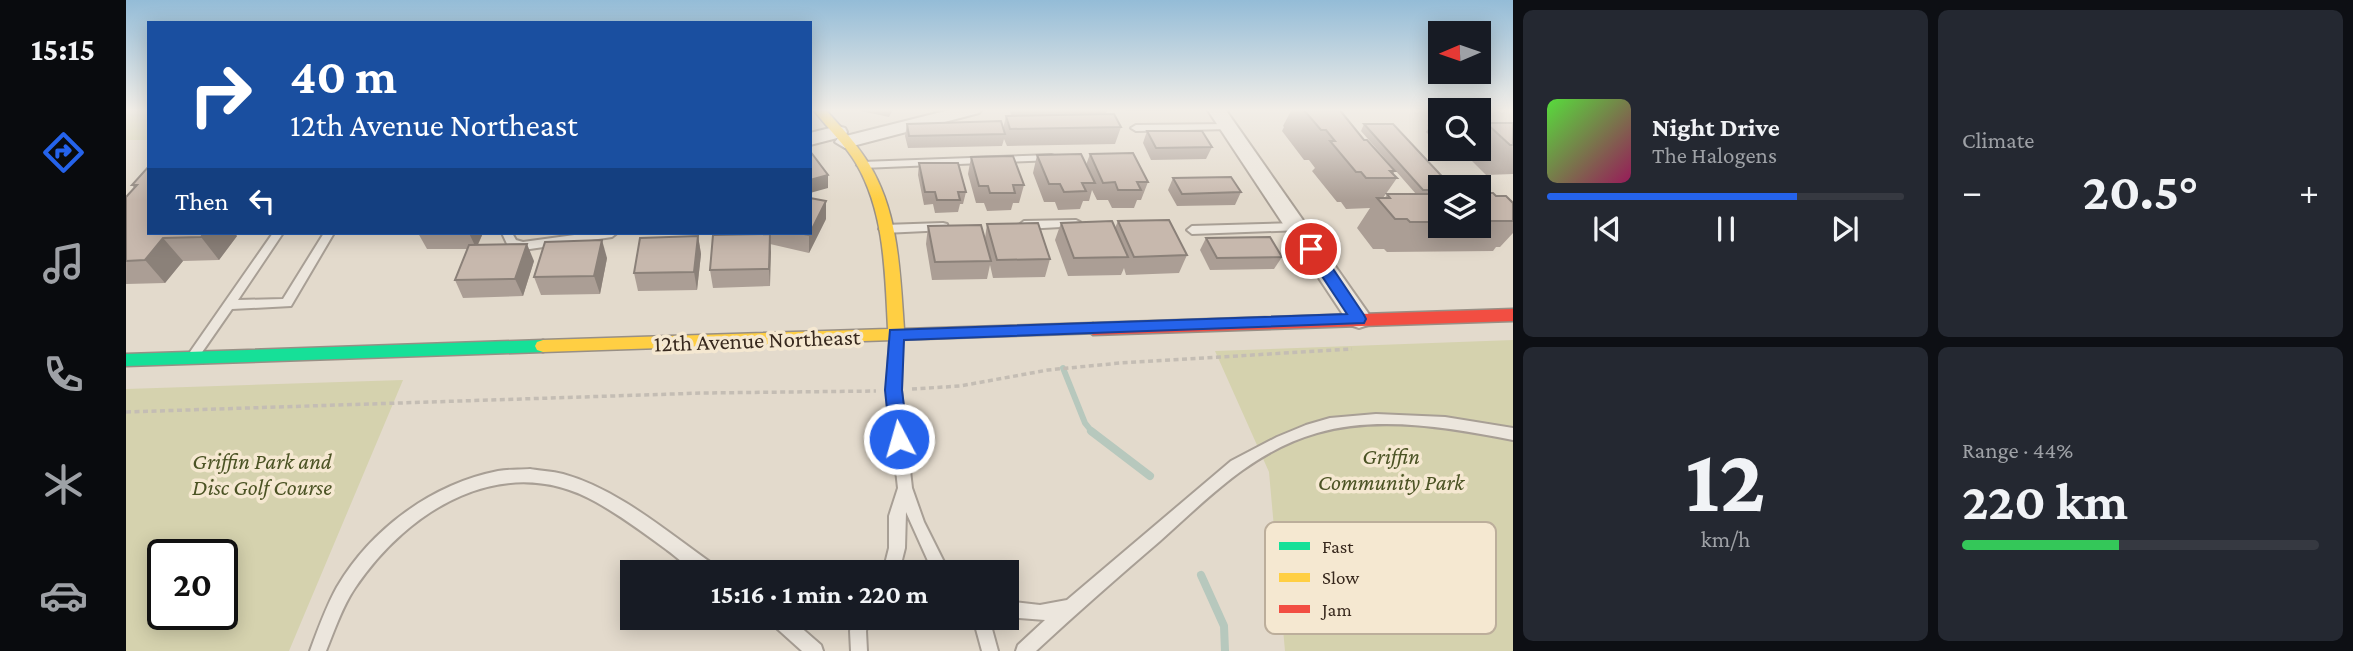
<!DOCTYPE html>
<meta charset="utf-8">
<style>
body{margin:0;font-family:"Crimson Pro",serif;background:#242831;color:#f1f3f6;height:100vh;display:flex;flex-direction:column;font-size:26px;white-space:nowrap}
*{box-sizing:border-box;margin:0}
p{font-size:23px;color:#9ea1a6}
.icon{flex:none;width:38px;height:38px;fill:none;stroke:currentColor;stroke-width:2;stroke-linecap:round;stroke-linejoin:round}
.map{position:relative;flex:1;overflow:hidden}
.details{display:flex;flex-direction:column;gap:10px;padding:10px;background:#0d0f14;width:840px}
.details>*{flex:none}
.banner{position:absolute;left:21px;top:21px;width:665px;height:214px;border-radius:0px;box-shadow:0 4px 18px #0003;background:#1a4fa0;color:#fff;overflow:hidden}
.needle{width:46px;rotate:268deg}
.fabs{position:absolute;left:1302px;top:21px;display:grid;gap:14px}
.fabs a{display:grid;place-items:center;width:63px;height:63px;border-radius:0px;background:#171b24;box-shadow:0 4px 18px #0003;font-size:35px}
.speed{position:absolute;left:21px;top:539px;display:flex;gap:14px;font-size:35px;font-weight:700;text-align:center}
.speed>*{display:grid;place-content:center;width:91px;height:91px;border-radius:50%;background:#171b24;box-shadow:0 4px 18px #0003;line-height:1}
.speed .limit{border:4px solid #111;border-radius:10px;background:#fff;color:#111}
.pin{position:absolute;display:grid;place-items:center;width:60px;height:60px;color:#fff;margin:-30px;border:4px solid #fff;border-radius:50%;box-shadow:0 2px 7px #0007}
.me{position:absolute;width:77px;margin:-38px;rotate:354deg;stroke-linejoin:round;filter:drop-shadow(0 0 5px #0008)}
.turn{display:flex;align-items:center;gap:24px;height:147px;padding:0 28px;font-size:32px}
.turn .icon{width:91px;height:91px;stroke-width:2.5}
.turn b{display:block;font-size:49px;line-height:60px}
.then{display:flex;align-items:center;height:66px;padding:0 28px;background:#0003;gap:14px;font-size:26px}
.big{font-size:52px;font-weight:700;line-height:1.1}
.details .tile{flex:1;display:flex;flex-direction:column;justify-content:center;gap:10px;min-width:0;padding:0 24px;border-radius:10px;background:#242831}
.details .dial{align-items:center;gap:0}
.dial b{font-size:91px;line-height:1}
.song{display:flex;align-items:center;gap:21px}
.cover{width:84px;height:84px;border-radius:10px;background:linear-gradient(135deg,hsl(110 70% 55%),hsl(330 70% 35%))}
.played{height:7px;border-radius:4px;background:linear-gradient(90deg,#2563eb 70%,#363941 70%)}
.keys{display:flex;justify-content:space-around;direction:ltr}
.heat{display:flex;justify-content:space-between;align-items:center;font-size:38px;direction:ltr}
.charge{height:10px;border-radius:5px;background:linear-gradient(90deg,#34c759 44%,#363941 0)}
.details .tiles{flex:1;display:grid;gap:10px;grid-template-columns:repeat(2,1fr)}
.trip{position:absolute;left:494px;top:560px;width:399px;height:70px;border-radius:0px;background:#171b24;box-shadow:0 4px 18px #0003;font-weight:700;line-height:70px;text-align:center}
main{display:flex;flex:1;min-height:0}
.menu{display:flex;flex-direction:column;width:126px;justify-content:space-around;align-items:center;background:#090b0e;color:#9ea1a6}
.menu .icon{width:49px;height:49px}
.menu .on{color:#2563eb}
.menu b{font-size:32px;color:#f1f3f6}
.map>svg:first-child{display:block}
.green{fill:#d5d2ae;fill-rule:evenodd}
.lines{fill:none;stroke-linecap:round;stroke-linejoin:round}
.stream-far1{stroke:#b7c8bd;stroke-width:6}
.stream{stroke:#b7c8bd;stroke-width:8}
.lane-casing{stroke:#a89f95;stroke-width:4}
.street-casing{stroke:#a89f95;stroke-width:4}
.fast-casing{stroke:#988f85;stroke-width:3}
.slow-casing{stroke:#988f85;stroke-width:3}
.jam-casing{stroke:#988f85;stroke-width:3}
.path{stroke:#c4bdb4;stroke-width:3.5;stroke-dasharray:5 3.5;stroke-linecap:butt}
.lane{fill:#ece6dd;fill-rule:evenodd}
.street{fill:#ece6dd;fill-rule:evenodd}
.fast{fill:#16e098;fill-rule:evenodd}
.slow{fill:#ffcf43;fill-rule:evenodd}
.jam{fill:#f24e42;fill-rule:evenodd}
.wall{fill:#ab9e95}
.shaded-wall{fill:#8b8179}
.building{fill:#c7b8ad;stroke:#8b8179;stroke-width:2}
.route{fill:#2563eb;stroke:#184099;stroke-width:2}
.labels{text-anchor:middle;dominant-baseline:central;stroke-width:7;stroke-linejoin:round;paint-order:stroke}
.street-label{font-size:23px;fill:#37281d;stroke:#f5e8d1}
.park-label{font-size:23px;font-style:italic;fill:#4b5324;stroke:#f5e8d1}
.key{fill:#f5e8d1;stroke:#bcae9b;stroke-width:2}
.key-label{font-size:19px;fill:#37281d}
</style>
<main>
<nav class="menu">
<b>15:15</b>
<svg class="icon on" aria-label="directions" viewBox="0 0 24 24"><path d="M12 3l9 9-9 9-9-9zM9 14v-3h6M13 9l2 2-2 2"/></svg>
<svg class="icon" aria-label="music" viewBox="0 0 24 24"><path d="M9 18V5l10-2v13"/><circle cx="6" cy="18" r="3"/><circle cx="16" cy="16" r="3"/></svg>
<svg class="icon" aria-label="phone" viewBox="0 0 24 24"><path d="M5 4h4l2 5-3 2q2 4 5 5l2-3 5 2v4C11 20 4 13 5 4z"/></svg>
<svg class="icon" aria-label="climate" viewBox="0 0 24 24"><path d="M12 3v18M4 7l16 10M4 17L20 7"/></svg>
<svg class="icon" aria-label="car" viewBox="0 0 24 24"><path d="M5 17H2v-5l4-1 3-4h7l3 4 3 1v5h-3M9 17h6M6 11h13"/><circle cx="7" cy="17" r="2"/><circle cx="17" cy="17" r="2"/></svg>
</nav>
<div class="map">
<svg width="1387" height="651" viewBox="0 0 1387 651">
<rect width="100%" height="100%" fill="#e3dacc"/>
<g class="green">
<rect x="0" y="109" width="23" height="31"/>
<path d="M1387 340V651H1159L1143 472 1089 351Z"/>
<path d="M277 380 163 651H0V389ZM37 555H96V614H37Z"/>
</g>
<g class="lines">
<path class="stream-far1" d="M937 368 959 423 967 433"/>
<g class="stream">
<path d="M965 431 1024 476"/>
<path d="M1075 575 1098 626 1099 651"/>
</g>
<g class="lane-casing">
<g id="lane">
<path d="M1101 124 1104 125V129L1010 131 1005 128 1010 125Z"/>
<path d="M925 155 928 156V160L736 168 731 165 736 162Z"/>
<path d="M950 220 954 222 955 224 954 226 898 229 893 225 898 221Z"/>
<path d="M817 223 821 224 822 227 821 230 758 233 753 229 758 225Z"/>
<path d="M1171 223 1176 227 1175 230 1066 234 1061 230 1066 226Z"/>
<path d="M147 233H157L112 300 157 299 198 233H208L165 306 106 309 72 358H64L62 355 64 352Z"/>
<path d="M376 233H386L390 240 397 242 463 233H491L486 237 397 250 382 246Z"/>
<path d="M770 330 774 332 776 335 775 390 786 488 798 522 823 572H807L780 512 779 548 773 572H757L763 548V516L772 488 761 390 764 335 766 332Z"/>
<path d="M1250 414 1319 417 1387 428V440C1325 428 1253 415 1191 433 1127 451 1082 498 1034 541 992 577 951 613 910 651H890L892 645 919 620 880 617V601L914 605 941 600 1105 461 1151 437 1180 425 1204 418Z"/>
<path d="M404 469C415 471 426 471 437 474 494 490 542 533 591 567L593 572C587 572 577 574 572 572 561 568 550 556 541 550 518 533 495 516 470 502 378 450 282 509 229 588 216 607 209 629 200 651H184C192 629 200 607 211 587 245 529 306 484 372 471 383 469 394 470 404 469Z"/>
<path d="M644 618H664L695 645 697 651H676L646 624Z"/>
<path d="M728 618H744L740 631 741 651H725L724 631Z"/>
<path d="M847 618H863L872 651H856Z"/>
</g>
</g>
<g class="street-casing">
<g id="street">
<path d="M827 109H856L853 113 719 148 709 142 712 138Z"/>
<path d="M1081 109H1099L1242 313 1245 319 1242 325 1233 328 1224 325Z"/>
<path d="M712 126 719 128 721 132 719 136 684 145V133Z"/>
</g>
</g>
<g class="fast-casing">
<path id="fast" d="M417 340 423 342 425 346 423 350 417 352 0 366V354Z"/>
</g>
<g class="slow-casing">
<path id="slow" d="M687 109H699C715 127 731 144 743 164 773 213 774 273 778 329L967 323 975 329 973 333 417 352 411 350 409 346 411 342 417 340 762 329C759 274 759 214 731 165 719 144 701 128 687 109Z"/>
</g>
<g class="jam-casing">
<path id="jam" d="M1387 309V321L967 335 959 329 967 323Z"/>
</g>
<g class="path">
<path d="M786 389 834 386 922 370 994 363 1226 349"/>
<path d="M0 412 577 393 750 391"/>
</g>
<use href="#lane" class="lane"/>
<use href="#street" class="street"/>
<use href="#fast" class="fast"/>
<use href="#slow" class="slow"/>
<use href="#jam" class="jam"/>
</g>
<g class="wall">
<path d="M735 109H767L763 117 735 111Z"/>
<path d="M884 109H981L980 114 995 127 989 144 881 146 878 139 876 146 782 148 779 136 781 124 877 129 880 116H885Z"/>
<path d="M999 109H1052L1051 110 1000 111Z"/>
<path d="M1166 109H1213L1238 140 1269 171 1267 174 1271 178 1257 198H1259L1261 194H1290L1235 131 1238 124 1314 187V226H1353V193L1370 196 1387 203V233L1374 247H1370L1367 251 1261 252 1258 249H1247L1231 228 1244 208 1220 209 1215 202H1211L1186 171 1189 168 1183 160H1178L1156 131 1158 127 1157 126Z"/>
<path d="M1360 123H1387V174L1360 175 1338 153 1341 149H1353V125H1359Z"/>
<path d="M1304 126H1314V140H1308L1300 132Z"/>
<path d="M1021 131 1086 147 1080 159 1025 160 1017 143Z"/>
<path d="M964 154 1022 182 1015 200H1011L1008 208H986L982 200H971L966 190 963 201H957L954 209 932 210 929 202H918L907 173 911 155 960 165Z"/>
<path d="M845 157 898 185 893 203H887L885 210 861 211 858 203H850L842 174Z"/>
<path d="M793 163 840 192 837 204H834L832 212 809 213 807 204 798 205 792 175Z"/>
<path d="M23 166V233H108L111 236 93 260 57 261 39 283 0 284V197L8 188 6 185Z"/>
<path d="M1047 178 1115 192 1109 205 1051 206 1042 190Z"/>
<path d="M700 219 683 253 644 244V286L587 288 584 270 639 234V233H684Z"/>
<path d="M992 221 1061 255 1053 273 1000 275 998 268 995 275 942 276 929 240 935 223 989 228Z"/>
<path d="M861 224 924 259 919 277 867 278 864 265 861 279 806 280 800 244 802 226 859 238Z"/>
<path d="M292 233H357L352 245 408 261 397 296 337 298 329 280 341 249H301Z"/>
<path d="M572 236 575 254 571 290 512 291 508 273Z"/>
<path d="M1080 238 1156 257 1148 269 1084 270 1074 250Z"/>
<path d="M481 258 474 294 415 295 408 277Z"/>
</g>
<g class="shaded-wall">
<path d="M702 175V188L684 193V180Z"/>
<path d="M700 201V219L683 253V235Z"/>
<path d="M78 233H108L111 236 93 260 75 237Z"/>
<path d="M343 233H357L350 248Z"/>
<path d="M644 234 645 252 644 286 643 269Z"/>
<path d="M572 236 575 254 571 290 568 272Z"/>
<path d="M37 238 57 261 39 283 19 260Z"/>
<path d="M476 240 481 258 474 294 468 276Z"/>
<path d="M401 244 408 261 397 296 389 279Z"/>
</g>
<g class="building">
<path d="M890 109H937L890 110Z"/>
<path d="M1177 109H1213L1238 140H1241L1269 171H1264L1271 178H1240L1235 172H1230L1204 141H1209L1200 130H1195Z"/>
<path d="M988 114 995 127 884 129 880 116Z"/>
<path d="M875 121 879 134 783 136 781 124Z"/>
<path d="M1360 123H1387V145H1384Z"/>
<path d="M1238 124H1267L1326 187H1314V190H1297Z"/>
<path d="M1353 125H1359L1353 133Z"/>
<path d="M1304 126H1314V134H1313Z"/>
<path d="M1021 131H1076L1086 147 1030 148Z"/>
<path d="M684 151 702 175 684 180Z"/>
<path d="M1007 153 1022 182H1011L1015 190H992L989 182 977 183 964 154Z"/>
<path d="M955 154 969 183H956L960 191 938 192 934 184H923L911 155Z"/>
<path d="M887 156 898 185H887L889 193H864L862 186H853L845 157Z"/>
<path d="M793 163H832L840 192H832L834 200H811L809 192H799Z"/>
<path d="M23 166V233H78L75 237 37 238 19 260 0 261V197L11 185H6Z"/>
<path d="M1105 177 1115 192 1056 194 1047 178Z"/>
<path d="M1353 193H1367L1370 196H1380L1387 203V221H1353Z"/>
<path d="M1261 194H1314V222H1284L1281 219H1269L1251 198H1264Z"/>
<path d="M684 198 700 201 683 235 673 233H684Z"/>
<path d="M1043 220 1061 255 1008 257 992 221Z"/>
<path d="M986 221 1002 257 948 258 935 223Z"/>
<path d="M912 223 924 259 871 260 861 224Z"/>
<path d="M855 225 865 261 809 262 802 226Z"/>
<path d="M644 234 643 269 584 270 587 235Z"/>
<path d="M572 236 568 272 508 273 514 238Z"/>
<path d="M1144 237 1156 257 1091 258 1080 238Z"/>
<path d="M476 240 468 276 408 277 419 242Z"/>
<path d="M401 244 389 279 329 280 343 245Z"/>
</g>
<linearGradient id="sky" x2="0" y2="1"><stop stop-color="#94bcd7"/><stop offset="0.55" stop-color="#f2eee8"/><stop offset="1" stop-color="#f2eee8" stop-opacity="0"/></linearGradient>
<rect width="1387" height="200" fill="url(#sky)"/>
<path class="route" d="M1185 244 1191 245 1238 315 1240 319 1238 323 778 340 776 390 782 439 780 444 773 446 767 444 764 439 759 390 764 330 1221 314 1178 249Z"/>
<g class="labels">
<g class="street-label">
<text transform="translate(631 340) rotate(-2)">12th Avenue Northeast</text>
</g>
<g class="park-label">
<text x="1265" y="456">Griffin<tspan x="1265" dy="26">Community Park</tspan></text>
<text x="136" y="461">Griffin Park and<tspan x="136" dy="26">Disc Golf Course</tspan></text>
</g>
</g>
<rect x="1139" y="522" width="231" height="112" rx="10" class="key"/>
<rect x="1153" y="542" width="31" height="8" fill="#16e098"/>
<rect x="1153" y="573" width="31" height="9" fill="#ffcf43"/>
<rect x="1153" y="605" width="31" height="8" fill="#f24e42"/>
<g class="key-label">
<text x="1196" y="553">Fast</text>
<text x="1196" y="584">Slow</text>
<text x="1196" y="616">Jam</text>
</g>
</svg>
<div class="fabs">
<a><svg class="needle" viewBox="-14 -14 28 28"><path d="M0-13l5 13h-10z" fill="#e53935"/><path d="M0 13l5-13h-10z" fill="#9ea1a6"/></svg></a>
<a><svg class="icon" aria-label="search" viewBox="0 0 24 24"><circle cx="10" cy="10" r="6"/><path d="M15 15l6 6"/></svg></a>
<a><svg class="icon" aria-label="layers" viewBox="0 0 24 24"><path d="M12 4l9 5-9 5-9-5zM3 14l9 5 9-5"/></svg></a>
</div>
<div class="speed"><div class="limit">20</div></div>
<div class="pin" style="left:1185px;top:249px;background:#d93025"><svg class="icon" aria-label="arrive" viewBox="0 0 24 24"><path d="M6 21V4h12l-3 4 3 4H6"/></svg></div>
<svg class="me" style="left:773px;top:439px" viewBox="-20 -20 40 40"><circle r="17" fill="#2563eb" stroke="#fff" stroke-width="3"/><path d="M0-11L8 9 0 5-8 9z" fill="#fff"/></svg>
<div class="trip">15:16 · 1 min · 220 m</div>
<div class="banner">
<div class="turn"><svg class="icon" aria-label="right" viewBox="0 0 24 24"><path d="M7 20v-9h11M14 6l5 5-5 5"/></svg><div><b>40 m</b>12th Avenue Northeast</div></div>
<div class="then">Then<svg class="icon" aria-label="left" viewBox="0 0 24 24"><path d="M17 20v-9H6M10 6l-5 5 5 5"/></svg></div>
</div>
</div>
<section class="details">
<div class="tiles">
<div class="tile">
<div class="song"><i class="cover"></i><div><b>Night Drive</b><p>The Halogens</p></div></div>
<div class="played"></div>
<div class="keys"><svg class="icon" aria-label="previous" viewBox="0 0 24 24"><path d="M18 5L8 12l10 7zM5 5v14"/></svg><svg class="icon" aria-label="pause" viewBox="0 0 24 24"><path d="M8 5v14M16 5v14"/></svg><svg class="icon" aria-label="next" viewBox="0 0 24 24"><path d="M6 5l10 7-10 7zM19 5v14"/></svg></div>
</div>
<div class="tile"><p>Climate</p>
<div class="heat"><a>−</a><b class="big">20.5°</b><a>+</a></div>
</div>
<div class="tile dial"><b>12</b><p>km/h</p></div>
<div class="tile"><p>Range · 44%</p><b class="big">220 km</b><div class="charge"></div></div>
</div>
</section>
</main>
